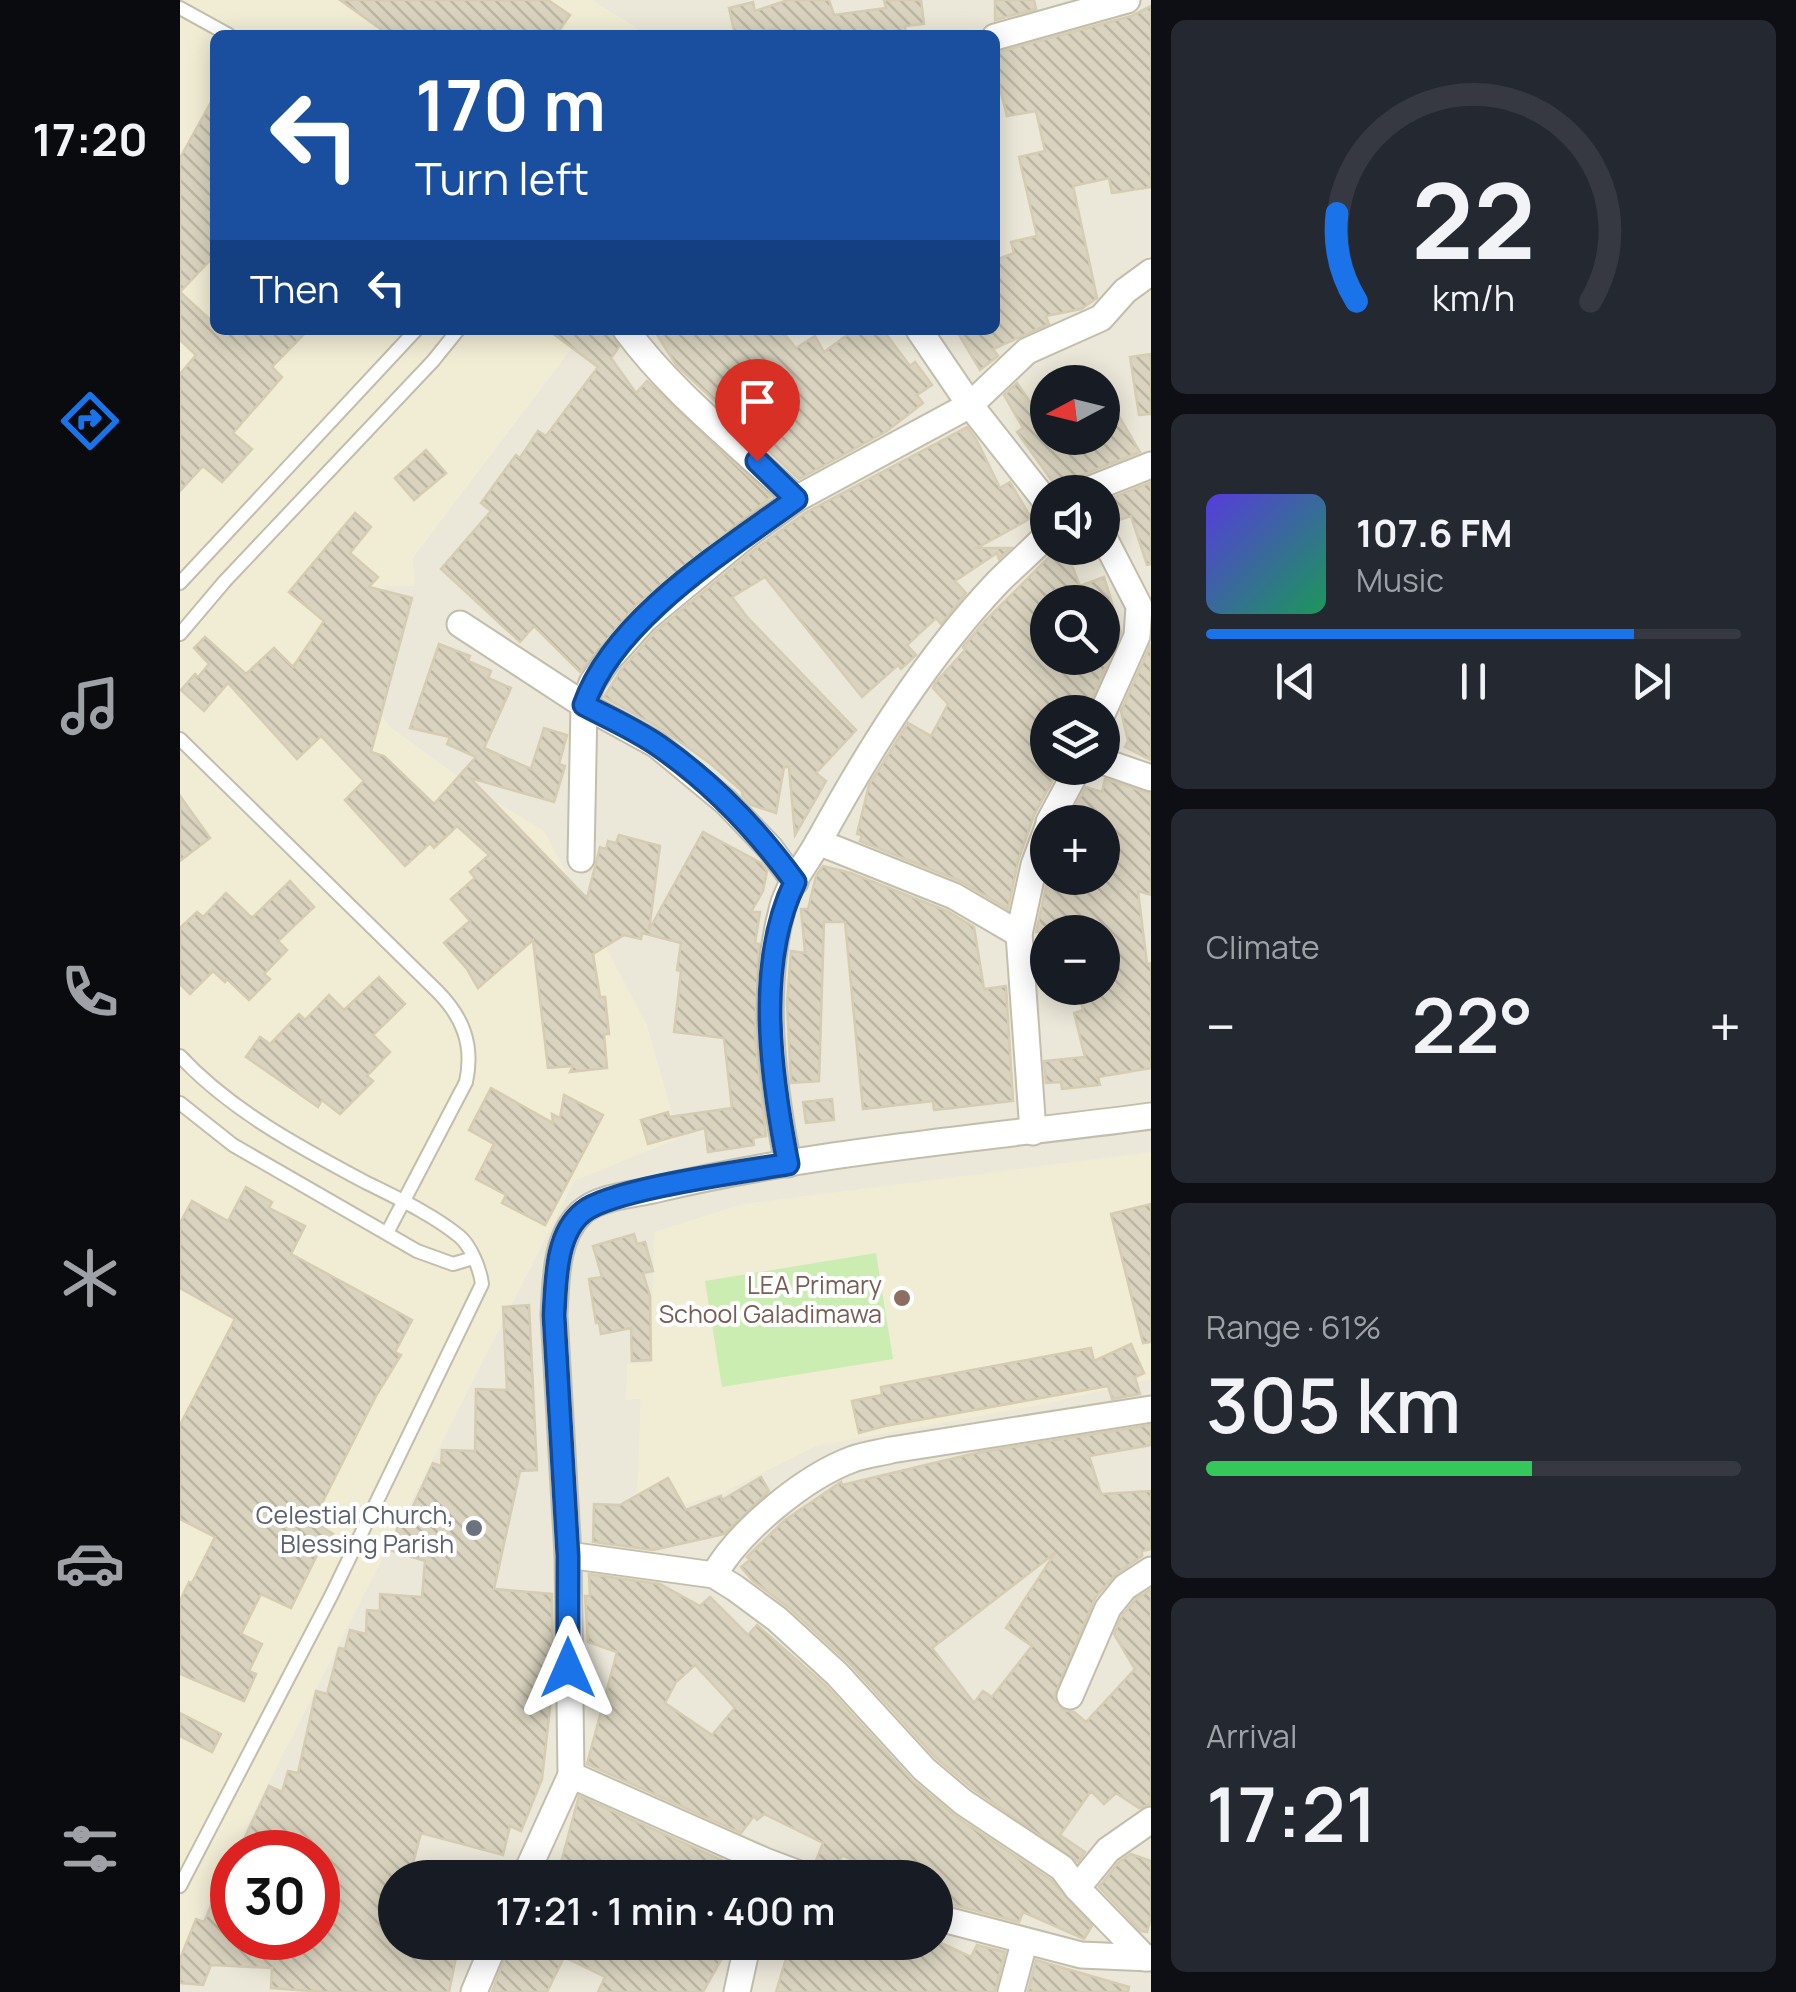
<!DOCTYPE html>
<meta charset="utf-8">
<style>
body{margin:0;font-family:Manrope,sans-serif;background:#242831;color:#f1f3f6;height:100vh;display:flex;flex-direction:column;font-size:38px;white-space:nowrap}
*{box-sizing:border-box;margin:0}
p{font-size:32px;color:#9ea1a6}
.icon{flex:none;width:55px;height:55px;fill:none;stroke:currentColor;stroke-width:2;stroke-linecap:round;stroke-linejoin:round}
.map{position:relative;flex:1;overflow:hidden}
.drawer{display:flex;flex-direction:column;gap:20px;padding:20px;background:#0d0f14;width:645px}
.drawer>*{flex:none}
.guide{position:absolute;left:30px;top:30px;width:790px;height:305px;border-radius:15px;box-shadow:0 5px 25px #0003;background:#1a4fa0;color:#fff;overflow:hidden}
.needle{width:65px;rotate:263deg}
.controls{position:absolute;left:850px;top:365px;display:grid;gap:20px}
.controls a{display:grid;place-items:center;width:90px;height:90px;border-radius:50%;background:#171b24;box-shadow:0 5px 25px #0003;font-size:50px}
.speed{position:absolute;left:30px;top:1830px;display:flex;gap:20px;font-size:50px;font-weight:700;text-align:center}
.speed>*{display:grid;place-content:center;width:130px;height:130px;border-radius:50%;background:#171b24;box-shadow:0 5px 25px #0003;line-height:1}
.speed .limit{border:15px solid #d22;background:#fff;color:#111}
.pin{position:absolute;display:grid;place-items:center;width:85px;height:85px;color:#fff;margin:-102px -42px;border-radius:50% 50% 50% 0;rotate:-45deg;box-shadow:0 0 10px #0007}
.pin .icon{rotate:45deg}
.me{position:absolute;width:110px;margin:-55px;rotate:0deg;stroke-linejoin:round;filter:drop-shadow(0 0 8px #0008)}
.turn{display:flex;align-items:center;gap:35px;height:210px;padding:0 40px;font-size:45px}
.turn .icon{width:130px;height:130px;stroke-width:2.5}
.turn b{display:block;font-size:70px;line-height:85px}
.then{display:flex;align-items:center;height:95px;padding:0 40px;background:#0003;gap:20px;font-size:38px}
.big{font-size:75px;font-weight:600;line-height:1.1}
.drawer .tile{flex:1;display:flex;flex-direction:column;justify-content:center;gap:15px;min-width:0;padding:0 35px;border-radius:15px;background:#242831}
.drawer .dial{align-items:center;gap:0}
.dial svg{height:260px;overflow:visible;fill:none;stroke:#363941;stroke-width:7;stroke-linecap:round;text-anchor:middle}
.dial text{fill:#f1f3f6;stroke:none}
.song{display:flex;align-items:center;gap:30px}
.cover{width:120px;height:120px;border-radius:15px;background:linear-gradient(135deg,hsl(250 70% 55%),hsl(150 70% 35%))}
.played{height:10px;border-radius:5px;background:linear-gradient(90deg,#1a73e8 80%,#363941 80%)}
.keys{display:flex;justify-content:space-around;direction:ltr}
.heat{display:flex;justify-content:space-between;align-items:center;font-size:55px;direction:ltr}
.charge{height:15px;border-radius:8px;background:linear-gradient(90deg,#34c759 61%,#363941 0)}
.trip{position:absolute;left:198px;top:1860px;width:575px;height:100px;border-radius:50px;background:#171b24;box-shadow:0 5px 25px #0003;font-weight:600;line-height:100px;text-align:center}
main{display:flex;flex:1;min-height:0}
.tab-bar{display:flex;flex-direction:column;width:180px;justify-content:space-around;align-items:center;background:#090b0e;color:#9ea1a6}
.tab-bar .icon{width:70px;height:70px}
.tab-bar .selected{color:#1a73e8}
.tab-bar b{font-size:45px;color:#f1f3f6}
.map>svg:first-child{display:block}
.residential{fill:#ebe8d9;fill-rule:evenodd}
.education{fill:#f1ecd4}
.pitch{fill:#cbedb1}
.building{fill:url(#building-back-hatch);stroke:#d5ccb2;stroke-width:2.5;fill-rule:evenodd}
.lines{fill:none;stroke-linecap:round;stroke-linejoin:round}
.service-casing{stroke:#c3beac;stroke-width:16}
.minor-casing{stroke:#c3beac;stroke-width:29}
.service{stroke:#fff;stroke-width:12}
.minor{stroke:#fff;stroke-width:25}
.route-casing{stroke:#114b97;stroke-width:25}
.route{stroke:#1a73e8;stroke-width:18}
.education-dot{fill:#8d6e63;stroke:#fff;stroke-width:4}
.worship-dot{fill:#6b7280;stroke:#fff;stroke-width:4}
.labels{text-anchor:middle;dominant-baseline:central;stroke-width:8;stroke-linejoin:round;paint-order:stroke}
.education-label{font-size:25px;fill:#785e54;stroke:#fff;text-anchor:end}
.worship-label{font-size:25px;fill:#5b616d;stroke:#fff;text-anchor:end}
</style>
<main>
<nav class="tab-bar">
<b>17:20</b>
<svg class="icon selected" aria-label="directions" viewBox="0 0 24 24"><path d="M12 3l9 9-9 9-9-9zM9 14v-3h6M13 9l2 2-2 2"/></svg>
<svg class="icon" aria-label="music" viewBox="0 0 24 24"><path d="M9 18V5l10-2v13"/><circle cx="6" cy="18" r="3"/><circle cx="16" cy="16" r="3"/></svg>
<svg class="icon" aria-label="phone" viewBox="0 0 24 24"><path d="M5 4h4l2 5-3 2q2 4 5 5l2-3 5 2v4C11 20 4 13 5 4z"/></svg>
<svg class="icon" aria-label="climate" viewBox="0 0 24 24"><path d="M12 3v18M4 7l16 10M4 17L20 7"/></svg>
<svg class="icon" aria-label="car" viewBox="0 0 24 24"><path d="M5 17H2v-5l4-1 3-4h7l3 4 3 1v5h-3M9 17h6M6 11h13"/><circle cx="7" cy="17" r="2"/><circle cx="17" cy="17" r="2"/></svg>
<svg class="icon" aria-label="filters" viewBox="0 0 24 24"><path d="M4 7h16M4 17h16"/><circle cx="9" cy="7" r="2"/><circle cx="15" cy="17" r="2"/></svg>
</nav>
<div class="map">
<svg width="971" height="1992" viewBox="0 0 971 1992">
<defs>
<pattern id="building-back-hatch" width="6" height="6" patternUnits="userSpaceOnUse" patternTransform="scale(2.5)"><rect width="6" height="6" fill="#d9d3bf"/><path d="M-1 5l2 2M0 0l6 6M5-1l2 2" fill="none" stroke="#bcb6a5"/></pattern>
</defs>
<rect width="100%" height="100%" fill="#f7f5eb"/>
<path class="residential" d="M411 0H971V1992H0V1957L52 1854V1938H138V1852H53L394 1181 295 789 211 728 192 705 173 665 205 586 233 557 405 330H815V35H467ZM868 382H922V438H868ZM868 492H922V548H868ZM868 602H922V658H868ZM868 712H922V768H868ZM868 822H922V878H868ZM868 932H922V988H868ZM215 1878H755V1942H215Z"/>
<g class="education">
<path d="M0 0H411L468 35H35V330H405L233 557 235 586H205L174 665 192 705 211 728 295 789 364 831 467 1025 499 1138 394 1181 0 1957Z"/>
<path d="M971 1152V1379L865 1404 636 1446 542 1493 456 1519 461 1399 446 1400 447 1364 471 1363 474 1232 563 1204Z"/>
</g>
<path class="pitch" d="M696 1253 713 1359 542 1387 525 1281Z"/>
<g class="building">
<path d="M160 0H368L390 15 376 35H209Z"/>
<path d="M608 0H649L654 15 706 8 704 0H741L744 24 725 26 726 35H597L595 29 555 35 549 8 573 2 575 11Z"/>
<path d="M815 0H854L856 9 815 20Z"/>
<path d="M971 6V187L932 193 929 178 893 186 917 298 901 309 866 316 869 324 813 349 818 356 800 370 776 330H815V260L834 253 831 242 857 236 839 157 865 151 856 111 827 116 815 69V53L951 16Z"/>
<path d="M35 95V255L0 292 35 324V330H128L92 367 102 377 53 433 72 449 42 482 23 466 0 491V374L16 355 0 340V158Z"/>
<path d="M368 330H430L439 347 431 358 456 393 467 381 591 497 455 606 400 672 354 626 340 642 261 569 311 511 301 503 336 455 340 458 358 431 366 436 418 367Z"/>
<path d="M474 330H601L616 348 635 336 644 352 674 330H703L730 366 735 362 752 385 737 395 743 403 707 431 619 479 496 365Z"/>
<path d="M971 354V414L959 415 950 357Z"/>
<path d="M837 383 868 428V438H889L894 446 910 438H922V387L960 452 897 477 890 483 887 492H880L837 432 843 428 824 395Z"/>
<path d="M787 427 796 439 820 488 830 482 851 518 797 548H831L819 559 817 553 775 581 786 593 761 624 756 618 727 645 736 655 721 669 718 665 682 697 585 577 552 597 567 617 676 730 636 773 646 781 615 835 609 767H604L596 813 571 805 562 795 563 792 531 764 485 731 424 697 441 670 476 631 574 550 625 513Z"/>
<path d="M246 450 266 473 234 500 215 478Z"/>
<path d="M971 482V564L967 565 951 516 933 522 922 518V502Z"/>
<path d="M175 513 191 527 170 553 198 577 189 587 232 598 191 752 204 756 254 804 296 757 267 744 270 737 230 728 259 644 290 656 288 661 311 671 308 678 331 688 304 748 351 769 364 728 387 735 379 764 385 766 374 802 290 778 407 898 420 847 426 849 428 841 436 843 439 835 480 846 469 930 523 832 581 863 587 871 583 891 571 912H580L575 943 579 944 575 1036 586 1136 573 1138 574 1145 528 1152 525 1128 468 1144 461 1120 488 1112 489 1117 552 1108 544 1038 494 1032 501 971 497 970 501 943 462 933 461 939 444 935 413 954 420 997H425L429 1034H424L427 1068 390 1072 393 1066 368 1068 353 940 298 988 287 969 264 943 290 921 271 899 295 878 290 872 309 855 277 826 254 848 250 843 225 866 165 800 184 781 141 736 117 759 48 683 24 711 1 690 15 674 18 677 29 664 14 648 25 637 66 674 94 648 113 667 144 621 109 592Z"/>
<path d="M878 548H885L900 586 924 577 941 632 908 707 898 712H868V773L875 776 854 815 838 861 828 909 780 881 680 841 682 835 677 834 689 785 728 723 751 736 768 704 753 688 756 682 785 650 783 647 804 622ZM868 602H922V658H868Z"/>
<path d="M971 644V760L945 747 948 741 941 711Z"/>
<path d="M925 779 971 794V895L958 891 967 964 971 963V1068L918 1077 920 1085 882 1089 881 1082 866 1083 864 1061 905 1057 894 1013 903 1010 897 988H922V932H856L868 878H922V822H887L906 787 922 792Z"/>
<path d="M0 796 30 838 0 861Z"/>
<path d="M643 866 671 873 767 911 794 927 804 989 826 986 833 1101 754 1110 753 1101 683 1109 665 922H644L639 1081 611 1083 607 1003 611 951 625 953 621 909H628L636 876Z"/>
<path d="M110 881 134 907 98 941 107 950 84 974 90 979 69 1000 47 979 45 982 33 971 10 994 0 984V928L17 912 23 917 46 893 72 918Z"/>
<path d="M199 977 225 1004 193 1035 210 1052 187 1076 193 1081 160 1114 142 1100 138 1107 66 1057 80 1037 90 1044 119 1014 125 1020 149 995 164 1010Z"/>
<path d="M311 1088 373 1123 372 1114 380 1118 384 1095 423 1115 365 1225 322 1203 326 1195 296 1179 314 1144 289 1130Z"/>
<path d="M652 1099 654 1120 626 1123 623 1102Z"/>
<path d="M66 1187 92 1202 89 1208 125 1226 111 1254 232 1320 215 1352 221 1355 197 1394 133 1521 153 1534 143 1551 140 1549 111 1608 81 1594 61 1634 82 1644 69 1671 76 1674 64 1701 0 1674V1601L9 1582 12 1583 35 1537 0 1519V1425L55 1319 0 1288V1223L12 1201 48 1221Z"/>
<path d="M971 1204V1342L963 1343 931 1214Z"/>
<path d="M454 1234 457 1244 465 1242 473 1271 463 1273 470 1296 471 1360 452 1361 451 1328 421 1334 419 1323H416L409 1279 422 1277 413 1246Z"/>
<path d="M349 1305 357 1470 340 1471 314 1589 372 1594 373 1681 362 1779 341 1831 330 1826 323 1855 241 1833 229 1878H215L212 1942H279L269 1992H145L91 1988 92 1968 31 1965 23 1985 0 1983V1959L16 1919 24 1922 52 1857V1938H138V1852H58L89 1786 102 1792 108 1771 118 1773 136 1691 147 1694 159 1648 165 1649 170 1630 186 1634 187 1610 200 1611V1594L242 1597 245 1561 210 1550 222 1514 228 1517 253 1463 261 1466 262 1450 295 1451 296 1389 327 1390 323 1307Z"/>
<path d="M951 1344 964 1373 955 1377 960 1394 932 1399 928 1386 705 1426 679 1433 672 1401 702 1395 701 1387 911 1348 914 1361Z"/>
<path d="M971 1425V1445L909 1456 921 1494 971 1491V1549L962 1551V1556L936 1574 915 1598 874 1697 883 1710 894 1712 906 1722 955 1669 934 1634 942 1616 956 1599 971 1589V1804L959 1808 936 1793 924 1804 911 1791 880 1835 905 1852 898 1862 793 1789 755 1757 668 1662 608 1607 573 1581 561 1567 570 1560 567 1557 572 1552 605 1520 661 1482 662 1485 800 1452ZM875 1553 826 1628 852 1646 812 1697 803 1691 794 1703 752 1648Z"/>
<path d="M581 1477 589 1491 544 1534 473 1550 413 1542 414 1504 440 1505 488 1478 506 1510 541 1496 542 1500Z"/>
<path d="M409 1574 480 1584 520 1606 530 1597 568 1635 577 1625 646 1686 733 1781 774 1815 871 1880 912 1926 904 1939 843 1912 839 1922 770 1904 755 1896V1878H710L662 1855 653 1878H646L643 1869 635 1863 643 1843 584 1814 577 1820 574 1816 561 1833 407 1764 437 1652 408 1642 405 1596H410ZM515 1665 555 1708 532 1735 485 1703 496 1682Z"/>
<path d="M0 1713 41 1734 32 1752 0 1736Z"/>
<path d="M399 1796 540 1859 570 1878H409L379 1870Z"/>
<path d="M951 1854 971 1861V1917L967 1932 961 1931 919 1887 939 1862Z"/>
<path d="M331 1942H551L523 1992H418L425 1977 384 1957 367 1992H312Z"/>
<path d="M611 1942H759L791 1957 797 1945 825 1952 815 1992H596Z"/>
<path d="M856 1960 949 1987 948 1992H848Z"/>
</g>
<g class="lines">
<g class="service-casing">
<g id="service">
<path d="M0 8 49 35"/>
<path d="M0 583 236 330"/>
<path d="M0 634 45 581 253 361 278 330"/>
<path d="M0 739 257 991C283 1017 294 1045 286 1082L207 1233"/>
<path d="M0 1056C50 1110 121 1148 185 1182 217 1198 252 1214 279 1236 291 1246 300 1269 302 1284L151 1596 0 1886"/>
<path d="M0 1103 53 1145 237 1251 273 1264 293 1258"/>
</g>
</g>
<g class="minor-casing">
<g id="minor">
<path d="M815 37 947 0"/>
<path d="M446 330C493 394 559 444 616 499"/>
<path d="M739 330 790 405 868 504"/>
<path d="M903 492 971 465"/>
<path d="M922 534 959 606 957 636 922 714"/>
<path d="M280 624 404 705 477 745 546 802 590 848 615 882"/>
<path d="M922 761 971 778"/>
<path d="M869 822 898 768"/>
<path d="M638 842 774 896 839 934"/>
<path d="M401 859 404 705 412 683 428 660 465 619 564 537 616 499 790 405 847 351 921 318 945 291 971 272"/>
<path d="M853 1132 839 934 854 865 868 827"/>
<path d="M608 1164C592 1081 580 990 603 906 610 882 628 861 640 839 690 748 746 658 818 582 834 566 852 551 868 534"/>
<path d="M388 1555 534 1575 555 1588 597 1619 657 1674 744 1769 783 1802 882 1868 897 1888 965 1958"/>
<path d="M534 1575C559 1531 624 1477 673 1459 685 1455 699 1453 711 1450L971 1409"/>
<path d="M890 1696 928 1608 945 1587 971 1570"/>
<path d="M391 1775 585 1861 630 1878"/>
<path d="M344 1878 391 1775 388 1555 374 1315C376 1282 375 1238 401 1213 418 1197 450 1195 473 1190 635 1151 805 1138 971 1116"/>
<path d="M897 1888 928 1850 971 1820"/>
<path d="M755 1917 901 1955 971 1958"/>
<path d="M294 1992 315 1942"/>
<path d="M557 1992 568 1942"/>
<path d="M831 1992 844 1943"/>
</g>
</g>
<use href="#service" class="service"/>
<use href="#minor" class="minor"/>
</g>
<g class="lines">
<g class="route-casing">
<path id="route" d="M388 1668V1556L374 1315C376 1283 375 1234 403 1212 431 1189 567 1171 608 1164 591 1077 575 964 615 882 577 830 531 782 479 746 456 730 429 718 404 705 434 619 545 551 616 499L577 461"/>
</g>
<use href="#route" class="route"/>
</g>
<circle class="education-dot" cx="722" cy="1298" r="10"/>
<circle class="worship-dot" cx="294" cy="1528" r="10"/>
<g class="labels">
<g class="education-label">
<text x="702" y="1284">LEA Primary<tspan x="702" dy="29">School Galadimawa</tspan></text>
</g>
<g class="worship-label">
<text x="274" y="1514">Celestial Church,<tspan x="274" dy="29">Blessing Parish</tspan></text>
</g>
</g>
</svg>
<div class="controls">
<a><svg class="needle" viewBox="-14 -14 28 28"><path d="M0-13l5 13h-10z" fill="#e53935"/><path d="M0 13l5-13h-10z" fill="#9ea1a6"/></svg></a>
<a><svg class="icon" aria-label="sound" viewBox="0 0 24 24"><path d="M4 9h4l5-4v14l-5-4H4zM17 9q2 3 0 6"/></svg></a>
<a><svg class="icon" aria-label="search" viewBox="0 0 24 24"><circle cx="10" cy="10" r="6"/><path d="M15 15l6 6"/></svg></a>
<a><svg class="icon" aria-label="layers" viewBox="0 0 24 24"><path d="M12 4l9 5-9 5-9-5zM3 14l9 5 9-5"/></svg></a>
<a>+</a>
<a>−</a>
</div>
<div class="speed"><div class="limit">30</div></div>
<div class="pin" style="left:577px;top:461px;background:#d93025"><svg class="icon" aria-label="arrive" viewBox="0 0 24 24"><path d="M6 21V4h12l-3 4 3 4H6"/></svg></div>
<svg class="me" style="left:388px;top:1668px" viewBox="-20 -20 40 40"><path d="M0-17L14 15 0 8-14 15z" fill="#1a73e8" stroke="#fff" stroke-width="4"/></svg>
<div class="trip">17:21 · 1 min · 400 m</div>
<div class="guide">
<div class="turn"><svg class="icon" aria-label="left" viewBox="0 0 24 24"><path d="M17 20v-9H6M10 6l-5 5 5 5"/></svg><div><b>170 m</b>Turn left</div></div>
<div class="then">Then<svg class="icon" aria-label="left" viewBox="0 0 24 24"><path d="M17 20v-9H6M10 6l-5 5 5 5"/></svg></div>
</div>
</div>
<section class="drawer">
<div class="tile dial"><svg viewBox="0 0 100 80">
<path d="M14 69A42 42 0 1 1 86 69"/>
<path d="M14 69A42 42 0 0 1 8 42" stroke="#1a73e8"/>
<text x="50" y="56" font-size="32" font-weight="700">22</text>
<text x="50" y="72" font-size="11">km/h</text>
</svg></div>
<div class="tile">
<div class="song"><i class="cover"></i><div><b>107.6 FM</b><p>Music</p></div></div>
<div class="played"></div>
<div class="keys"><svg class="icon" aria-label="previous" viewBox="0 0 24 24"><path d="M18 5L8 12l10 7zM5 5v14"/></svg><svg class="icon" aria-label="pause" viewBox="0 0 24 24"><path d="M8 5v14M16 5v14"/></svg><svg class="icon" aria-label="next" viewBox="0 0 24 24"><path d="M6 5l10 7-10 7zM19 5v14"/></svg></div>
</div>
<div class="tile"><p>Climate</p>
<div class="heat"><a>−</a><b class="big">22°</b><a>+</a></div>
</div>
<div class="tile"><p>Range · 61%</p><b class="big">305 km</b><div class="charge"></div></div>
<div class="tile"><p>Arrival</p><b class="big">17:21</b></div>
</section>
</main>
